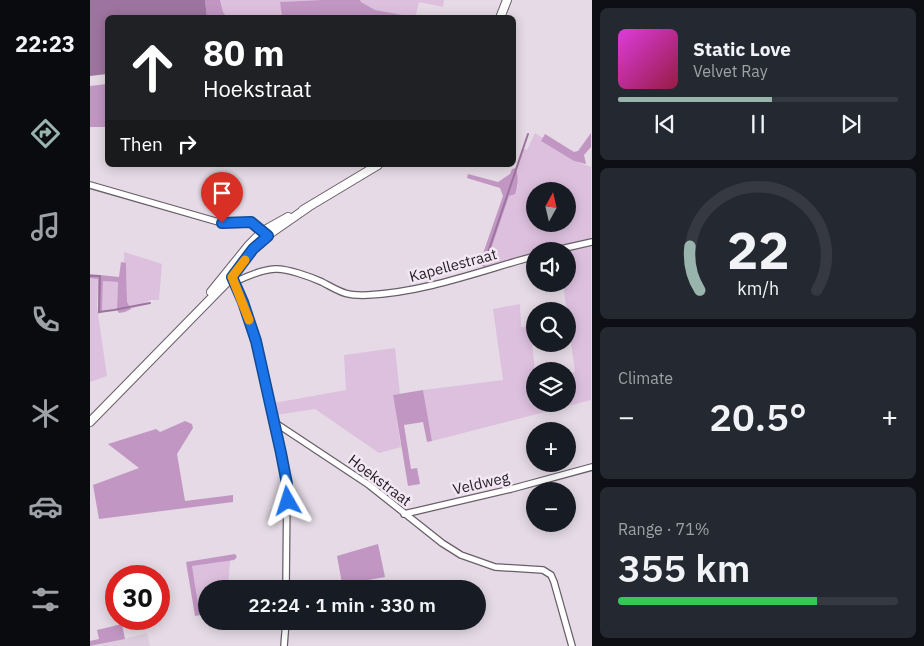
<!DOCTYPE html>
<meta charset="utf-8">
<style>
body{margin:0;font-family:"IBM Plex Sans",sans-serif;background:#242831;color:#f1f3f6;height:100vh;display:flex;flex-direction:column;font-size:19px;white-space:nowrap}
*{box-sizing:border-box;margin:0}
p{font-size:16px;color:#9ea1a6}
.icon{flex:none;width:28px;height:28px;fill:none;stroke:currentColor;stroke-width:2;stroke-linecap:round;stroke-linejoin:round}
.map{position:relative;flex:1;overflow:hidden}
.side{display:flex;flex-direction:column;gap:8px;padding:8px;background:#0d0f14;width:332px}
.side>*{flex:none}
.hud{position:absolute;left:15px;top:15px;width:411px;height:152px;border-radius:8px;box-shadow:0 2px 12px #0003;background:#202124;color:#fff;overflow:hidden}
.needle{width:32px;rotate:8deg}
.buttons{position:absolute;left:436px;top:182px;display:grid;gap:10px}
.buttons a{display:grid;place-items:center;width:50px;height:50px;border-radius:50%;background:#171b24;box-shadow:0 2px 12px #0003;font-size:25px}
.speed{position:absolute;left:15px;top:565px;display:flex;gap:10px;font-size:25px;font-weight:700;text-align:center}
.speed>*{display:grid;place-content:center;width:65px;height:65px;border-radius:50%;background:#171b24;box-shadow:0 2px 12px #0003;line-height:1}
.speed .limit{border:8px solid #d22;background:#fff;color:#111}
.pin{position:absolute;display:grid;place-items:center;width:42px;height:42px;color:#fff;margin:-51px -21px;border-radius:50% 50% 50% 0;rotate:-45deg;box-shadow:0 0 5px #0007}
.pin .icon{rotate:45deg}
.me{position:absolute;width:55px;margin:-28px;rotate:354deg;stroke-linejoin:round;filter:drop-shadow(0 0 4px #0008)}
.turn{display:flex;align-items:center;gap:18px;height:105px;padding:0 15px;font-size:22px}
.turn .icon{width:65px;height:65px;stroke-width:2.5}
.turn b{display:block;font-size:35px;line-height:42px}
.then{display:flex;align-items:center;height:48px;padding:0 15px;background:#0003;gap:10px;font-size:19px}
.big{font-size:38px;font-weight:600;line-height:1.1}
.side .tile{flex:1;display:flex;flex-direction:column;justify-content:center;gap:8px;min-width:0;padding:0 18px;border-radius:8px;background:#242831}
.side .dial{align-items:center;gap:0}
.dial svg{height:130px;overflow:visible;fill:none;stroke:#363941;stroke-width:7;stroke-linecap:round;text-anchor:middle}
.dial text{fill:#f1f3f6;stroke:none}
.song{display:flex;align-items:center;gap:15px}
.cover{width:60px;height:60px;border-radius:8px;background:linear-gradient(135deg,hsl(300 70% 55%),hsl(340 70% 35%))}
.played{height:5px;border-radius:2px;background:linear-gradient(90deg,#99b4ac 55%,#363941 55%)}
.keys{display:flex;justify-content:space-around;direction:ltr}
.heat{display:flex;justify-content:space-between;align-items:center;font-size:28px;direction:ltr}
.charge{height:8px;border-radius:4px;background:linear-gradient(90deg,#34c759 71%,#363941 0)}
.trip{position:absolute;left:108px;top:580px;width:288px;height:50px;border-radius:25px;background:#171b24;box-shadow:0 2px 12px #0003;font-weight:600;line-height:50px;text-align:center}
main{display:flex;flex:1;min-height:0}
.menu{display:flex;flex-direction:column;width:90px;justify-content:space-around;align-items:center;background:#090b0e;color:#9ea1a6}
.menu .icon{width:35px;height:35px}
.menu .active{color:#99b4ac}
.menu b{font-size:22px;color:#f1f3f6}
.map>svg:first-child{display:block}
.built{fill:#dcccdd}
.green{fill:#ddc0de;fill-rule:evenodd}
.forest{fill:#c196c3}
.water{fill:#9d749f}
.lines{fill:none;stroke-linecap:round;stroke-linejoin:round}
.stream{stroke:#9d749f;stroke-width:2}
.minor-casing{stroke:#685f69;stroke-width:8}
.tertiary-casing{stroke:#685f69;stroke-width:10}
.minor{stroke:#fff;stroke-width:5.5}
.tertiary{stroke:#fff;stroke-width:8}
.route-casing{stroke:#114b97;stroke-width:12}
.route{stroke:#1a73e8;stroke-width:9}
.slow{stroke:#f59e0b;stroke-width:9}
.labels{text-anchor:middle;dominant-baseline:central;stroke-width:5;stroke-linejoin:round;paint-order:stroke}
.street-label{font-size:15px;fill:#211d21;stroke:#f2e7f3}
</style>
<main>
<nav class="menu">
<b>22:23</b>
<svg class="icon active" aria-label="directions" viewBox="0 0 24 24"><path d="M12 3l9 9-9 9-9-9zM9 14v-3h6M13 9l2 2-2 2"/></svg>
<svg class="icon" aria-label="music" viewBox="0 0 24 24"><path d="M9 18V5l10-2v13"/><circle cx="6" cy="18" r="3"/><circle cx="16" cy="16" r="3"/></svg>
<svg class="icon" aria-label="phone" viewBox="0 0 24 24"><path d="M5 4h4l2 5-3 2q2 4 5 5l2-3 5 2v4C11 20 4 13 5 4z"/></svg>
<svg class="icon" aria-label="climate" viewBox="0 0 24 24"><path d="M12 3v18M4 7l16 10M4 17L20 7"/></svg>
<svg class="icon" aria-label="car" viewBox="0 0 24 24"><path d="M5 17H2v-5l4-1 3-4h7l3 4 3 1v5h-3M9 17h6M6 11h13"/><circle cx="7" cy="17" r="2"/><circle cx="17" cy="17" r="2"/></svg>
<svg class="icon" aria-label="filters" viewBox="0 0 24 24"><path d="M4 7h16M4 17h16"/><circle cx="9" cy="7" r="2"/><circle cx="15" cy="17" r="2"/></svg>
</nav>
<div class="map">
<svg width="502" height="646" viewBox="0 0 502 646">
<rect width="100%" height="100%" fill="#e5dae5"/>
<path class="built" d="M57 633 60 646H6Z"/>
<g class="green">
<path d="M130 0H231L190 2 192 18 137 17 133 12Z"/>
<path d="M270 0H354L353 7 329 2 325 18 285 10 271 2Z"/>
<path d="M445 133 453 138 451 141 484 161 501 167V239L453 251H445V253L395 267 419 196 428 187V174L426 168 433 148 437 150ZM445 191H478V224H445Z"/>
<path d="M501 245V400L342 441 333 390 413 380 403 309 430 304 431 327 440 326 445 371V404H478V373L485 372 473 284H478V251H475Z"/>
<path d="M34 252 72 264 69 300H61L41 309 37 302 36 263H34Z"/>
<path d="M0 278H8L7 307 17 376 0 382Z"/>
<path d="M13 281 28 282 27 310 12 312Z"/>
<path d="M305 348 310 394 303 395 311 447 289 453 225 409 186 415 184 403 256 390 254 355Z"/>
<path d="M140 560 138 589H116V609L109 610 102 566Z"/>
</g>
<g class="forest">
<path d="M115 0H130L133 12 137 17H117Z"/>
<path d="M231 0H270L271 2 285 10 323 17H192L190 2Z"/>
<path d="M17 84V127H0V86Z"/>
<path d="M501 133V147L494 155 496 164 484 161 451 141 455 134 484 152 488 151Z"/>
<path d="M426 168C429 177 428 186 425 194L419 196 395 267 389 265 413 196 410 188 377 178 378 174 408 182 420 174 422 169Z"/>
<path d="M31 262 36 263 37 302 41 309 35 312 29 313 27 310 28 282 13 281 12 312 8 314V279L0 278V274L29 277Z"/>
<path d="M333 390 342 441 337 442 333 422 314 425 321 469 327 468 330 484 318 486 303 395Z"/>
<path d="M95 421 102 424 103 428 87 454 95 501 143 495V502L9 519 3 485 49 468 18 444 66 429 70 432Z"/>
<path d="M288 544 295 577 267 582 268 589H253L247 556Z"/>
<path d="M145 554 147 557 144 560 102 566 109 610 116 609V614L105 616 96 562Z"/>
<path d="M32 624 35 639 0 646V641L9 639 7 630Z"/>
</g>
<path class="water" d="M0 0H115L117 17 18 18 17 74 0 76Z"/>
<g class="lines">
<g class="stream">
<path d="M394 264 438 134"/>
<path d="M0 276H10L9 312 24 310 60 303"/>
</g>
<g class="minor-casing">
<g id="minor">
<path d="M0 185 132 223 161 222 175 233"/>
<path d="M462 251 502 242"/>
<path d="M141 275 153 302 165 341 184 422 279 485 352 543 371 555 405 567 453 570 461 575 464 582 482 646"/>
<path d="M145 282C157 276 171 270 185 269 196 268 221 277 232 282 251 292 255 296 278 295 336 292 390 271 445 256"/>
<path d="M184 422 197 484 196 589"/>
<path d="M314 514 421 489 502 467"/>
<path d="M194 646 196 621"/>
</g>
</g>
<g class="tertiary-casing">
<g id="tertiary">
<path d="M410 18 417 0"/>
<path d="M213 210 288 165"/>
<path d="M121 292 159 245 173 231 198 217"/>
<path d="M0 422 142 277 163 249 181 233 217 208"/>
</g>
</g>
<use href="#minor" class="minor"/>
<use href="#tertiary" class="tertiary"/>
</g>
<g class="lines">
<g class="route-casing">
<path id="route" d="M132 223 161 222 178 236 163 249 142 277 153 302 166 341 191 453 197 484 198 501"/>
</g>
<use href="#route" class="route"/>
<path class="slow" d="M155 260 142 277 159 320"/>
</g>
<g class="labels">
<g class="street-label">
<text transform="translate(363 265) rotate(-15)">Kapellestraat</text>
<text transform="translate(290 480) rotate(37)">Hoekstraat</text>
<text transform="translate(391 483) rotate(-13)">Veldweg</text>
</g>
</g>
</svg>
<div class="buttons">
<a><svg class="needle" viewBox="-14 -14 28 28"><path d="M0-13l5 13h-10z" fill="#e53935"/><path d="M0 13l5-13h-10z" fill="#9ea1a6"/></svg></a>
<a><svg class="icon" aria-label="sound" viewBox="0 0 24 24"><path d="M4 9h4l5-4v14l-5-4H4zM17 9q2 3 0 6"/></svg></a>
<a><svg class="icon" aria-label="search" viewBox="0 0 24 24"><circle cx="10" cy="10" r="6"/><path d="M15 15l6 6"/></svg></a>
<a><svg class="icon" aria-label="layers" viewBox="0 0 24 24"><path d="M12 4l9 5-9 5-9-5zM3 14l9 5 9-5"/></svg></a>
<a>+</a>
<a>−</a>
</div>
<div class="speed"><div class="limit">30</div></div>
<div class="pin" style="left:132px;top:223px;background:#d93025"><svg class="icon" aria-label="arrive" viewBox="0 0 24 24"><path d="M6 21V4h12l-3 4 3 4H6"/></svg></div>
<svg class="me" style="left:198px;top:501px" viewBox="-20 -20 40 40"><path d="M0-17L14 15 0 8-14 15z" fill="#1a73e8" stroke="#fff" stroke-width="4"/></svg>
<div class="trip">22:24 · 1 min · 330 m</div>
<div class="hud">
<div class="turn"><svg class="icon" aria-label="ahead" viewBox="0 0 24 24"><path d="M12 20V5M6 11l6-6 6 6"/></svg><div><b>80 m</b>Hoekstraat</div></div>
<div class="then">Then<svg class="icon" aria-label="right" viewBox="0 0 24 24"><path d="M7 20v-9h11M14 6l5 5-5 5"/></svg></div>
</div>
</div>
<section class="side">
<div class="tile">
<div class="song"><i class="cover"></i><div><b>Static Love</b><p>Velvet Ray</p></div></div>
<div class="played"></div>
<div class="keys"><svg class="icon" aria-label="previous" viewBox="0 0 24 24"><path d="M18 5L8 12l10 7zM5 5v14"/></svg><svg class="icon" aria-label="pause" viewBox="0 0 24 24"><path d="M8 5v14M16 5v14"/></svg><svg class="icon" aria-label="next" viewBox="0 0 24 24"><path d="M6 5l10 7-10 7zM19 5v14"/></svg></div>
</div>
<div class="tile dial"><svg viewBox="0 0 100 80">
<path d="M14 69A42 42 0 1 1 86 69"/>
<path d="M14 69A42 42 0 0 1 8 42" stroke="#99b4ac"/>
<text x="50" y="56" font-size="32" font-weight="700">22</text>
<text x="50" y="72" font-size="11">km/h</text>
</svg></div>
<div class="tile"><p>Climate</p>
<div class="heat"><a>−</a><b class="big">20.5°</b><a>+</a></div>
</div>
<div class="tile"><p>Range · 71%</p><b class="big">355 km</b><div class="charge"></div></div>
</section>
</main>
